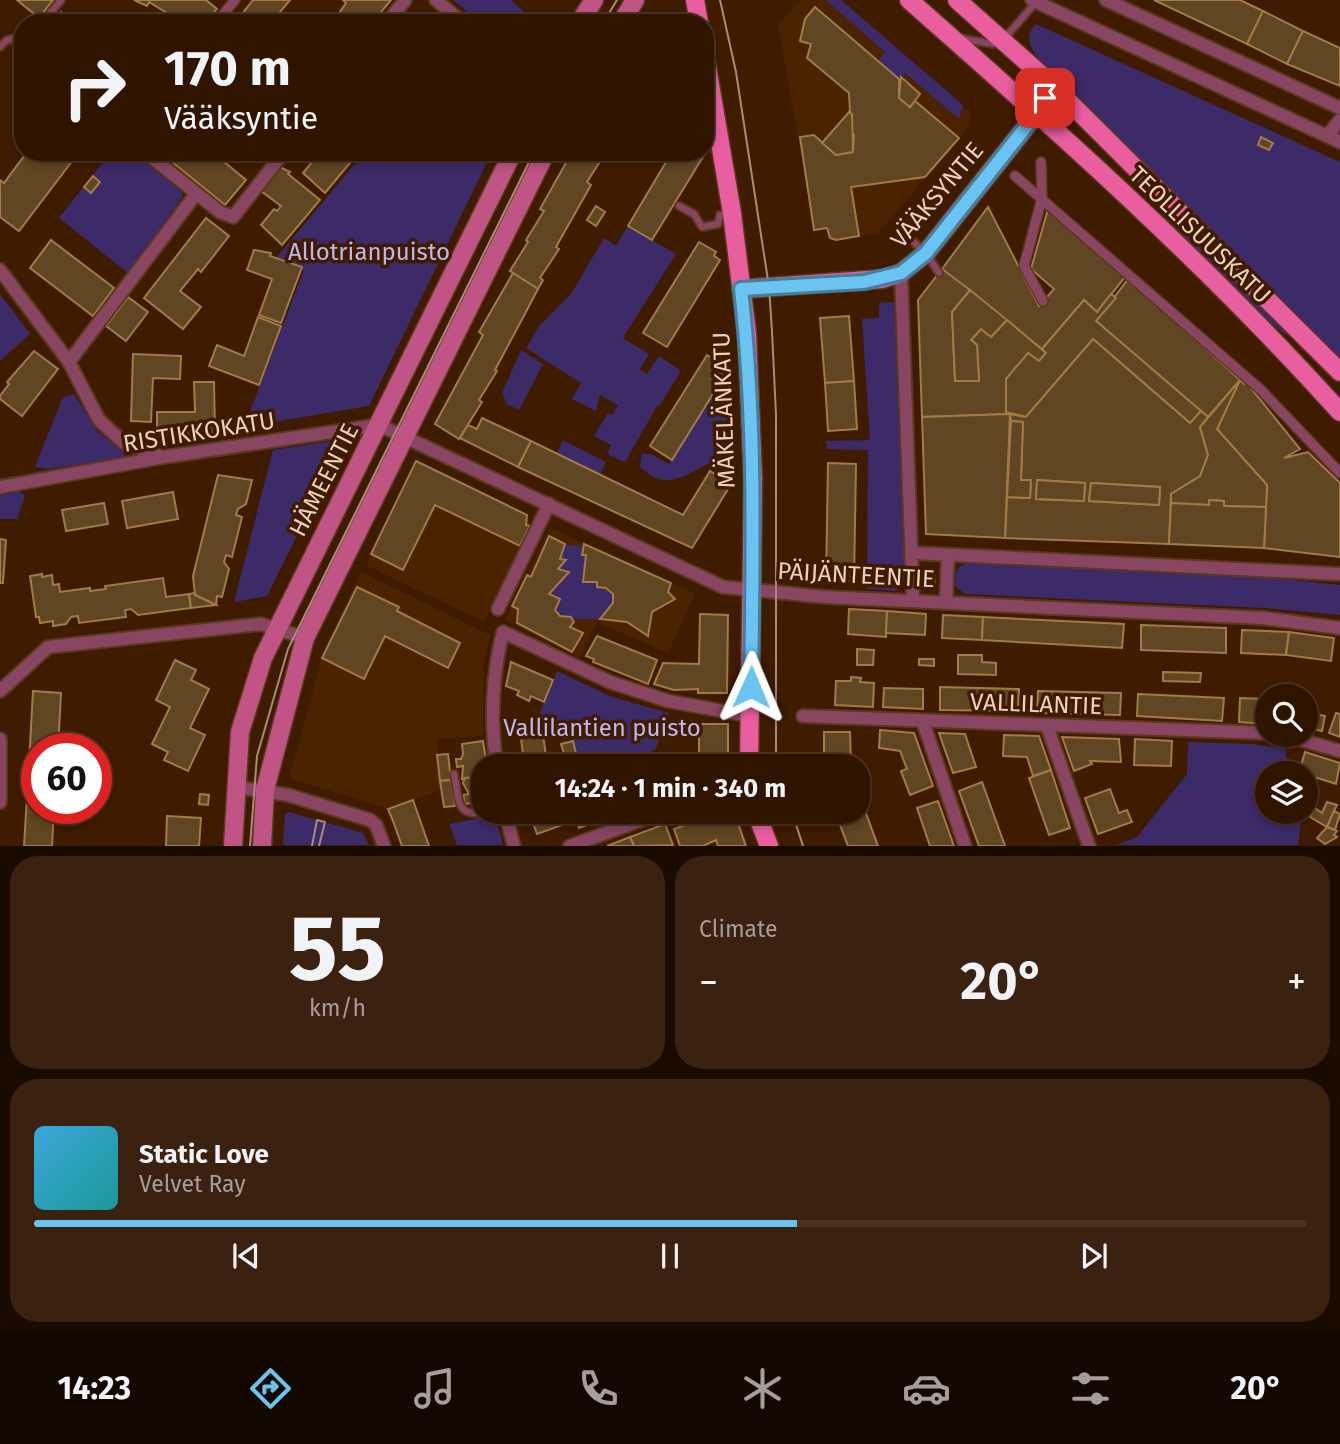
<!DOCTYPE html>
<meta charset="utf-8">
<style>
body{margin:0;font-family:"Fira Sans",sans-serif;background:#3b210f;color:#f1f3f6;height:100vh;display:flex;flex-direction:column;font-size:26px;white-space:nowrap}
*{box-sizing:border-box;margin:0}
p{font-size:23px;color:#a79e99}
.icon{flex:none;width:38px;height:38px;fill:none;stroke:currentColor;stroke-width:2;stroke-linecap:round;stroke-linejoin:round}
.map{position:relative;height:846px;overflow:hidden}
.panel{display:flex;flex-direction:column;gap:10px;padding:10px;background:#1a0b00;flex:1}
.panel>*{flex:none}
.guide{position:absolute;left:14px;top:14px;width:700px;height:147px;border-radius:28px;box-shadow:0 4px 10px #0003,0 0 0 2px #4a3322;background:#2f1400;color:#f1f3f6;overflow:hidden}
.buttons{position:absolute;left:1255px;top:684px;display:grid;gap:14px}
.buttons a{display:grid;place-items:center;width:63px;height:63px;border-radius:50%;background:#2f1400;box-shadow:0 4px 10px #0003,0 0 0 2px #4a3322;font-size:35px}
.speed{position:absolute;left:21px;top:733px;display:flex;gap:14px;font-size:35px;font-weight:700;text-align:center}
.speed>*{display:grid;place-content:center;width:91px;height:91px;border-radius:50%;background:#2f1400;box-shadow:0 4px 10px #0003,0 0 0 2px #4a3322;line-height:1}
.speed .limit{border:10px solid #d22;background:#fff;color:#111}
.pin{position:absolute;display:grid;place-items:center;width:60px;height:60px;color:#fff;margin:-30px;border-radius:14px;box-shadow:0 4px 10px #0006}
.me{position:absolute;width:77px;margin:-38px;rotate:1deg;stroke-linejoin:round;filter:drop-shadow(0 0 5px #0008)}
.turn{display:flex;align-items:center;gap:24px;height:147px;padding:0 35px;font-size:32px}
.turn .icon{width:91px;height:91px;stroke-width:2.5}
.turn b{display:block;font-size:49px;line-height:60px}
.big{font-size:52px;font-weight:700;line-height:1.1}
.panel .widget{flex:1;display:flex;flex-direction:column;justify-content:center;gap:10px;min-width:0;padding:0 24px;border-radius:28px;background:#3b210f}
.panel .dial{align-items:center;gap:0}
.dial b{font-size:91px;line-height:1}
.song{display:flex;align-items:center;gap:21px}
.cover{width:84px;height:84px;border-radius:10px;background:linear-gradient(135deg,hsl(200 70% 55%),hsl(180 70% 35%))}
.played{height:7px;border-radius:4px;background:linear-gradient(90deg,#6bc3f2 60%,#4a3322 60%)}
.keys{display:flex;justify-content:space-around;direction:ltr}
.heat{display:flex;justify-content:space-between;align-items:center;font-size:38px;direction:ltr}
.panel .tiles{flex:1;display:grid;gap:10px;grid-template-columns:1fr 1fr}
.widget:last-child{grid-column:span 2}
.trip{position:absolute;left:471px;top:754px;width:399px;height:70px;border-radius:28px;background:#2f1400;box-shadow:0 4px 10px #0003,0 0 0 2px #4a3322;font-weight:700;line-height:70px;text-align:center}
.dock{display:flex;height:112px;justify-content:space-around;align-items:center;background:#130800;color:#a79e99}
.dock .icon{width:49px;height:49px}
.dock .current{color:#6bc3f2}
.dock b{font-size:32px;color:#f1f3f6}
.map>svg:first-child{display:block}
.built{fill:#4c2301}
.green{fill:#3d2a69}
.building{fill:#604622;stroke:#a27b46;stroke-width:2;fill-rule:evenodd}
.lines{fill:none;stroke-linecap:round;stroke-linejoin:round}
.service-casing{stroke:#5b381e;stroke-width:10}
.pedestrian-casing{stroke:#5b381e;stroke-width:12}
.minor-casing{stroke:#5b381e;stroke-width:16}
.secondary-casing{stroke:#5b381e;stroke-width:21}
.primary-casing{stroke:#5b381e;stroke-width:21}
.service{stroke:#894663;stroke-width:6}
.pedestrian{stroke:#894663;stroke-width:9}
.minor{stroke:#894663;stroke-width:12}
.secondary{stroke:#bf5485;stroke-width:18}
.primary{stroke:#e95e9f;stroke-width:18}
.tram{stroke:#ac8b75;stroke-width:2}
.route-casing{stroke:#467f9d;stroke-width:18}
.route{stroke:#6bc3f2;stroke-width:12}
.labels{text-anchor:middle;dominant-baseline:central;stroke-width:7;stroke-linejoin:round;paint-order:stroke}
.street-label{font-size:24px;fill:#eed0bd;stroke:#3f1b00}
.park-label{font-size:24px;fill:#c1b6eb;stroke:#3f1b00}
</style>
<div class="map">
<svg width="1340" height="846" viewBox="0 0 1340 846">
<rect width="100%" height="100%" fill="#3f1b00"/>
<g class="built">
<path d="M801 0H841L971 114 969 127 878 233 836 240 830 238 827 228 814 230 778 24Z"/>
<path d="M416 461 527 515 530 526 484 622 366 565Z"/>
<path d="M550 528 695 594 668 653 597 622 580 658 505 620Z"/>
<path d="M361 572 490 635 484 664 483 736 437 739 442 790 388 809 289 778 324 650Z"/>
</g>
<g class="green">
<path d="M453 0H511L536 23H481Z"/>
<path d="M826 0H841L963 105 959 119 905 73 899 79 878 61 885 52Z"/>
<path d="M1036 24 1340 162V358L1040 60C1030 49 1024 35 1036 24Z"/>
<path d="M111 152H132L181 191 183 196 129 274 59 218Z"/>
<path d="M365 152H492L369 406 244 427 304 270 275 259Z"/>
<path d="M1157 210 1202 247 1292 339 1274 326Z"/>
<path d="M628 226 676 254 623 338 649 354 640 369 647 374 659 356 681 371 660 405 657 406 625 462 607 454 611 445 594 436 608 413 612 415 618 405 600 395 596 411 572 399 581 383 526 348 540 325 571 294 604 238 616 246Z"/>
<path d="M0 294 30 334 0 361Z"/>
<path d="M895 302 905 580 896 591 867 589 868 450 827 449 826 441 870 440 862 319 879 318V303Z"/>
<path d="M521 350 543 364 519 410 507 404 502 393Z"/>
<path d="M726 373 729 457C692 463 674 499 640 467L642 454H651L669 464Z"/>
<path d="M74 394 98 432 131 457 48 469 35 467 63 397Z"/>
<path d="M345 439 267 596 234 602 273 450Z"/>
<path d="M563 440 606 462 600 475 557 453Z"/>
<path d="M17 489 25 496 17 519H0V493Z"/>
<path d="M565 544 583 547 586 555 583 581 597 582V587L606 588 613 594V603L600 619C572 619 560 623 549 594L569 572 558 569 565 561 560 559Z"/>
<path d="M969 563 1246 575 1340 585V615L1265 608 965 594 955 586 956 572 960 566Z"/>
<path d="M557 671 612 697 669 713 655 750 629 759H603L579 766 571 737 537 720Z"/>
<path d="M1188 742 1253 744 1286 749 1287 773 1267 774V812H1302L1298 845H1116L1137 837 1187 774Z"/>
<path d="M289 812 363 833 369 845H283L285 814Z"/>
<path d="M495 815 503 845H457L449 824Z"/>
</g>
<g class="building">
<path d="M17 0H53L39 18Z"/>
<path d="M134 0H206L217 9 205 23H183L149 2 147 6Z"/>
<path d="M253 0H290L271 23H235Z"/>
<path d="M343 0H391L372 23H332L346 3Z"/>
<path d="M1154 0H1240L1263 11 1247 44Z"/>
<path d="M815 7 899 79V98L910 107 915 101 959 138 925 177 851 187 859 236 836 240 830 238 827 228 814 230 800 137 814 135 836 155 853 152 854 135 851 132 849 93 807 58 811 44 800 41 805 19Z"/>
<path d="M1263 11 1303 31 1287 64 1247 44Z"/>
<path d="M61 12 66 16 74 23H53Z"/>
<path d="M1303 31 1340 48V86L1287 64Z"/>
<path d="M901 77 920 94 910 107 899 98Z"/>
<path d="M849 112 852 114 853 152 836 155 822 143Z"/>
<path d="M1261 137 1273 143 1269 150 1258 145Z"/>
<path d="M27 152H79L19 231 0 217V180L4 183Z"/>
<path d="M160 152H212L246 180 225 205Z"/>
<path d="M321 152H359L325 193 303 173 317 156 319 158 323 154Z"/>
<path d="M572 152H581L599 163 587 182 591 185 556 247 559 249 540 278 543 280 538 289 510 271 528 242 526 240 544 211 540 209Z"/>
<path d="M581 152H600L594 161Z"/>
<path d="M672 152H706L652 240 628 226Z"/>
<path d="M280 167 290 172 288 174 320 200 282 245 261 225 274 209 277 211 281 206 261 191Z"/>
<path d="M93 176 100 182 91 193 84 187Z"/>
<path d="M596 206 605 212 596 226 587 220Z"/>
<path d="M988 207 1039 306 1054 289 1031 269 1048 209 1126 276 1097 312 1084 300 1042 349 942 269Z"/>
<path d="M206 218 229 236 201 272 198 269 180 291 201 307 183 329 144 298Z"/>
<path d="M51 240 114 288 93 316 30 268Z"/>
<path d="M699 242 716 252 714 256 720 260 667 347 643 333Z"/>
<path d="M254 250 271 253 270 256 302 267 281 323 259 315 272 279 247 270Z"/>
<path d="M942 269 970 290 952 312 955 381H979L977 345 971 340 981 329 991 337 1007 320 1046 353 1039 361 1028 353 1006 379V412L1010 414 922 417 918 300Z"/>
<path d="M513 273 538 289 495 370 497 371 479 400 482 402 459 439 435 424 483 335 479 332Z"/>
<path d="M1129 278 1240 380 1208 417 1096 321Z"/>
<path d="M970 290 1007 320 991 337 981 329 971 340 977 345 979 381H955L952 312Z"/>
<path d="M1111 294 1116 298 1096 321 1201 411 1190 423 1093 339 1026 417 1006 412V379L1028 353 1039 361 1046 353 1042 349 1084 300 1097 312Z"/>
<path d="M128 297 148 312 126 341 106 326Z"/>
<path d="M849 316 854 381 825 383 820 318Z"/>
<path d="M258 317 281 326 259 385 209 366 217 345 244 356Z"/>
<path d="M1093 339 1190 423 1201 411 1208 417 1200 427 1208 455 1200 476 1171 494 1169 544 1005 538 1007 497 1030 498 1031 480H1021L1023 422 1011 421 1010 414 1026 417ZM1037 480 1085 483 1084 501 1036 499ZM1091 483 1160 487 1159 505 1089 501Z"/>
<path d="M34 351 58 369 22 416 0 399V396L9 384 7 382Z"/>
<path d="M133 354 181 356 180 379 153 378 151 422 131 421Z"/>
<path d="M707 355 720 363 717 367 726 373 672 460 650 446Z"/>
<path d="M1240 380 1244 384 1246 382 1300 449 1284 458 1308 452 1340 483V557L1264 548 1267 485 1217 429Z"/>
<path d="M1240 380 1217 429 1267 485 1266 507 1224 506V501L1209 500V505L1171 503V494L1200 476 1208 455 1200 427Z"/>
<path d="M854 381 857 429 828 431 825 383Z"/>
<path d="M194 382H214L215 433 157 434V412H195Z"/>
<path d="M1010 414 1005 538 926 534 922 417Z"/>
<path d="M482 418 531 441 518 467 460 438 468 425 477 429Z"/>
<path d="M1011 421 1023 422 1021 480H1031L1030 498 1007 497Z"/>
<path d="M531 441 683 515 710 471 724 480 721 485 728 489 692 548 518 467Z"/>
<path d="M416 461 527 515 526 525 530 526 520 546 435 505 403 570 371 554Z"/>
<path d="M828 463 856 464 854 581H826Z"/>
<path d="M218 475 252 480 246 504 238 509 236 515 242 517 232 557 226 555 224 562 229 569 222 597 217 596 216 605 195 595 193 576Z"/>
<path d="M1037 480 1085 483 1084 501 1036 499Z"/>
<path d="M1091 483 1160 487 1159 505 1089 501Z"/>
<path d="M173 492 178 519 127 528 122 501Z"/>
<path d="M1209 500 1224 501V506L1266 507 1264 548 1169 544 1171 503 1209 505Z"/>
<path d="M104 503 108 524 66 531 62 510Z"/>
<path d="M549 536 565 544 560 559 566 560 558 569 569 572 549 594 560 599 555 610 560 616 571 617 574 622 570 627 583 633 572 652 517 623 518 609 512 606 527 575 531 577Z"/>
<path d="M0 539 6 540 3 583H0Z"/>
<path d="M584 544 671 583 668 592 675 599 652 612 648 636 627 622 600 619 613 603V594L606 588 597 587V582H583L586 555H582Z"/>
<path d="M925 572H934L935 585H925Z"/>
<path d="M42 574V577L52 575 53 585 59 584 60 592 90 588V591L106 589 105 586 163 578 166 597 189 594 191 608 138 615 131 609 125 610 126 617 79 623 78 616 71 617 66 624 53 626V621L40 623 39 617H36L30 576Z"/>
<path d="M357 587 399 607 397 611 460 643 448 668 385 636 364 679 322 658Z"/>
<path d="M195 593V595L216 605 191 608 189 594Z"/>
<path d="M849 609 887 611 886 637 848 634Z"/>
<path d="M887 611 926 614 925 635 886 633Z"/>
<path d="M700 614 728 615 727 693H698V689L674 690 654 684 663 663 699 664Z"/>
<path d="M943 615 983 617 982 640 942 638Z"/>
<path d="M983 617 1124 624 1122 648 982 640Z"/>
<path d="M1141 625 1226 628V653L1141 650Z"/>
<path d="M1242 630 1289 632 1286 655 1241 653Z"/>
<path d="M1289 632 1334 638 1331 661 1286 655Z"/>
<path d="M597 636 657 660 648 684 593 662 594 659 586 656Z"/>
<path d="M857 649 874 650 873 665H857Z"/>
<path d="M958 655H982V662L996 663V675L958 674Z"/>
<path d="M919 659H934V666L919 665Z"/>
<path d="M175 660 196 670 191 680 209 689 190 728 205 735 188 771 164 760 168 752 152 744 170 707 156 700Z"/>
<path d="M511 662 553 680 544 702 531 696 529 701 517 695 519 691 506 686Z"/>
<path d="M1163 672 1201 673 1200 682 1163 681Z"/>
<path d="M851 677 861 678 860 682 874 683 873 707 835 705 836 681H851Z"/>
<path d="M940 687 1019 689 1018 711 940 710Z"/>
<path d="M884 688 923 689V709L883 707Z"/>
<path d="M33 691 61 693 58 749H37V763H29Z"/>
<path d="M1038 691 1121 693 1120 715 1037 713Z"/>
<path d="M1138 694 1224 698 1222 721 1137 716Z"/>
<path d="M1240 698 1267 699V724L1239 722Z"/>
<path d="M1306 701 1311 705 1310 713 1325 716 1322 731 1306 728Z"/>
<path d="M1336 713 1340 714V737L1329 733Z"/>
<path d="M699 724H728V766H679L699 759Z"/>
<path d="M880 730 914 733 933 786 910 795 901 771 907 769 900 751 879 748Z"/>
<path d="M824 732H850L851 766H824Z"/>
<path d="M939 733 965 734 976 767 953 773Z"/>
<path d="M543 734 547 764 554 763 555 766H524L521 737Z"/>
<path d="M1004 735 1039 736 1051 770 1033 776 1027 757 1003 756Z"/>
<path d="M1062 737 1119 739 1121 762 1090 761 1092 764 1074 771Z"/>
<path d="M1135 739 1172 741 1171 766 1134 765Z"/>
<path d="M483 741 487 766H483V776L462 779 463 766 457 767 456 759H461L463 754 462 744Z"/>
<path d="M573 741 579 766H564L562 761 566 760 561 744Z"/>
<path d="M1305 752 1340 763 1336 784 1299 772Z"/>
<path d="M448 754 451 780 440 781 437 755Z"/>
<path d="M29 763H37V808H54L52 846H24Z"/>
<path d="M1051 770 1070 828 1049 835 1029 778Z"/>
<path d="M483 776V808L473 809 472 803 465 804 463 795 469 794 463 783 465 778Z"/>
<path d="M451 780 455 806 444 807 440 781Z"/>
<path d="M982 782 1005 846H979L959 791Z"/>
<path d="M1110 789 1119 813 1127 810 1132 822 1098 834 1085 798Z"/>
<path d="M200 794 209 795 208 805 199 804Z"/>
<path d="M859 794 878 846H848L835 812H858Z"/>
<path d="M413 800 429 846H402L393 821 388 809Z"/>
<path d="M938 801 954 846H930L917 808Z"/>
<path d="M1327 802 1337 805 1327 827 1310 817 1315 808 1322 813Z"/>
<path d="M1334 811 1340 814 1335 830 1327 827Z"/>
<path d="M529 812H623L579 828 576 820 537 834Z"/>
<path d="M708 812H734L746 846H718L716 840 703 846H680L674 829 707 817Z"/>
<path d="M167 816 201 818 199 846H166Z"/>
<path d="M665 824 673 845 634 846 630 837Z"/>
<path d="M1327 827 1337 831 1334 835 1337 837 1325 844 1317 838Z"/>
<path d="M630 837 634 846H607Z"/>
</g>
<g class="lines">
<g class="service-casing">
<g id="service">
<path d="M42 23 61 0"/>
<path d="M959 38 993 44 1004 39 1037 1"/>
<path d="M0 47 7 40 23 37"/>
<path d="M679 206 694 214 702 227 718 224 720 215 730 213"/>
<path d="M908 237 926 253 939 273"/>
<path d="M454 774C460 804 455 818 491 812"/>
</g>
</g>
<g class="pedestrian-casing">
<g id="pedestrian">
<path d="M216 23 235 0"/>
<path d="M1041 162 1042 198 1024 266 1043 301"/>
<path d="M1015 176 1261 390 1340 473"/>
</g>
</g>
<g class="minor-casing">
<g id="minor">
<path d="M436 0 463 23"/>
<path d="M1032 0 1340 142"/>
<path d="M1106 0 1340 108"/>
<path d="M387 23 405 0"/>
<path d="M1327 136 1340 120"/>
<path d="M145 152 220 212 233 217 284 152"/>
<path d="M0 270 69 362 99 420 124 443 160 456"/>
<path d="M901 273 913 600"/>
<path d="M69 362 196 194"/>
<path d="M0 487 164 457 379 425 723 587 825 597 1263 618 1340 628"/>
<path d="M914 553 1340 574"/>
<path d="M946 601 948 555"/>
<path d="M498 609 549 504"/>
<path d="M0 691 48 647 261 624 305 638"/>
<path d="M803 716 1267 733"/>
<path d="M923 722 965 846"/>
<path d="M1047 726 1089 846"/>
<path d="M1284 735 1340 751"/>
<path d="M0 739V802"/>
<path d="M497 766C490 723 492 675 503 632L610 682 668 701 750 716"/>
<path d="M235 787 288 795 370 820 376 825 384 846"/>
<path d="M505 812 514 846"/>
<path d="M570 846 664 812"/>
</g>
</g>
<g class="secondary-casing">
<g id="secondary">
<path d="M579 23 594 0"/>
<path d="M621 23 635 0"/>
<path d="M233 846 240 732 263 658 513 152"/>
<path d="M262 846 265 790 305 638 546 152"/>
</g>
</g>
<g class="primary-casing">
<g id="primary">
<path d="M695 0 699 23"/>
<path d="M909 0C1058 131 1207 264 1340 412"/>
<path d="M957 0 1048 81 1340 372"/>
<path d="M705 55 732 213 747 333 753 479 749 766"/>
<path d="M741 289 882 279 901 273 926 253 1037 113 1048 81"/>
<path d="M756 812 769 846"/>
</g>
</g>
<use href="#service" class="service"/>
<use href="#pedestrian" class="pedestrian"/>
<use href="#minor" class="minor"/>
<use href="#secondary" class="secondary"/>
<use href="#primary" class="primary"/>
<g class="tram">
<path d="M720 0 736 72 769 287 772 331 776 415V766"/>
<path d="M603 23 617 0"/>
<path d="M792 812 803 846"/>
<path d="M250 846 257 756 288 649 534 152"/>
<path d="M312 846 317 820 325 822 319 846"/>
</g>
</g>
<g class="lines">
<g class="route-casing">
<path id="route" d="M751 687C753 554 756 421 741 289L864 282 901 273 926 253 1037 113 1045 98"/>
</g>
<use href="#route" class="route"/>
</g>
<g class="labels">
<g class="street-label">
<text transform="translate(937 195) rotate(-50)">VÄÄKSYNTIE</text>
<text transform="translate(1200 235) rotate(44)">TEOLLISUUSKATU</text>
<text transform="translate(724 410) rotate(-92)">MÄKELÄNKATU</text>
<text transform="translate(199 432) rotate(-9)">RISTIKKOKATU</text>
<text transform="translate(324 480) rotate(-63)">HÄMEENTIE</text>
<text transform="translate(856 575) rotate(3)">PÄIJÄNTEENTIE</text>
<text transform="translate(1036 704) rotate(2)">VALLILANTIE</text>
</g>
<g class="park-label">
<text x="369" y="252">Allotrianpuisto</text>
<text x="602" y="728">Vallilantien puisto</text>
</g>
</g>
</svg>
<div class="buttons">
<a><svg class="icon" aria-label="search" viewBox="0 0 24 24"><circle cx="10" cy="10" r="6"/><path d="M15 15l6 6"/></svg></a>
<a><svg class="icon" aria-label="layers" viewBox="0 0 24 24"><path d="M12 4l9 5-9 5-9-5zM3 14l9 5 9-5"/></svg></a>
</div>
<div class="speed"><div class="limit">60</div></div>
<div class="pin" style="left:1045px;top:98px;background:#d93025"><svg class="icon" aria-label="arrive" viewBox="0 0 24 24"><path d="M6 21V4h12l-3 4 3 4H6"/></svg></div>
<svg class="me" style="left:751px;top:687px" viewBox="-20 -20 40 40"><path d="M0-17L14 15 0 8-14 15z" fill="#6bc3f2" stroke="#fff" stroke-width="4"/></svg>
<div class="trip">14:24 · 1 min · 340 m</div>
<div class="guide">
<div class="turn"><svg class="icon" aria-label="right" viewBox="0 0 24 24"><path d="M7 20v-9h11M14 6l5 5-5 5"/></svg><div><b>170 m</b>Vääksyntie</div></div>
</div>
</div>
<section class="panel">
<div class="tiles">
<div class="widget dial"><b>55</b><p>km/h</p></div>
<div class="widget"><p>Climate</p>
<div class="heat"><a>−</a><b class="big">20°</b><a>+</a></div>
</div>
<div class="widget">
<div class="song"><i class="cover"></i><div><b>Static Love</b><p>Velvet Ray</p></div></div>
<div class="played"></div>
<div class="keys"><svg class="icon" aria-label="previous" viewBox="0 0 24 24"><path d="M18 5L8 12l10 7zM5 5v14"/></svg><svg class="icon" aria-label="pause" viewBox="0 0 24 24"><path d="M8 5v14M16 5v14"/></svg><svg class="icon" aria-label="next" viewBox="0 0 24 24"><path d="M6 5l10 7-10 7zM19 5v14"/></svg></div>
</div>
</div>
</section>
<nav class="dock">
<b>14:23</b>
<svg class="icon current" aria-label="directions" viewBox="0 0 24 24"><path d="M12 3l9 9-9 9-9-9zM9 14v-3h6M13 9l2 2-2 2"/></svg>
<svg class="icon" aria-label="music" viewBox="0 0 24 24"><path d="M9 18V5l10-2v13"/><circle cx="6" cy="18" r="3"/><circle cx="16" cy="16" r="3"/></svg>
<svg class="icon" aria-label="phone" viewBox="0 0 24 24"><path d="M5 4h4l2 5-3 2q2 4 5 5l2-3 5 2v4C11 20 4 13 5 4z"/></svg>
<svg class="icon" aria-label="climate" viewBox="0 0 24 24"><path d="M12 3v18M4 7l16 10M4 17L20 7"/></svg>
<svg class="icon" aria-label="car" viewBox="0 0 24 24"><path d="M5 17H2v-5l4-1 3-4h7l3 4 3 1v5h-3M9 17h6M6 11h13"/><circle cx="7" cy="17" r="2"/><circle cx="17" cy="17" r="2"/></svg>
<svg class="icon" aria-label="filters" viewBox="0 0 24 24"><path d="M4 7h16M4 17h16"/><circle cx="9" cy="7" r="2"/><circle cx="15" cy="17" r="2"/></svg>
<b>20°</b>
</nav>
